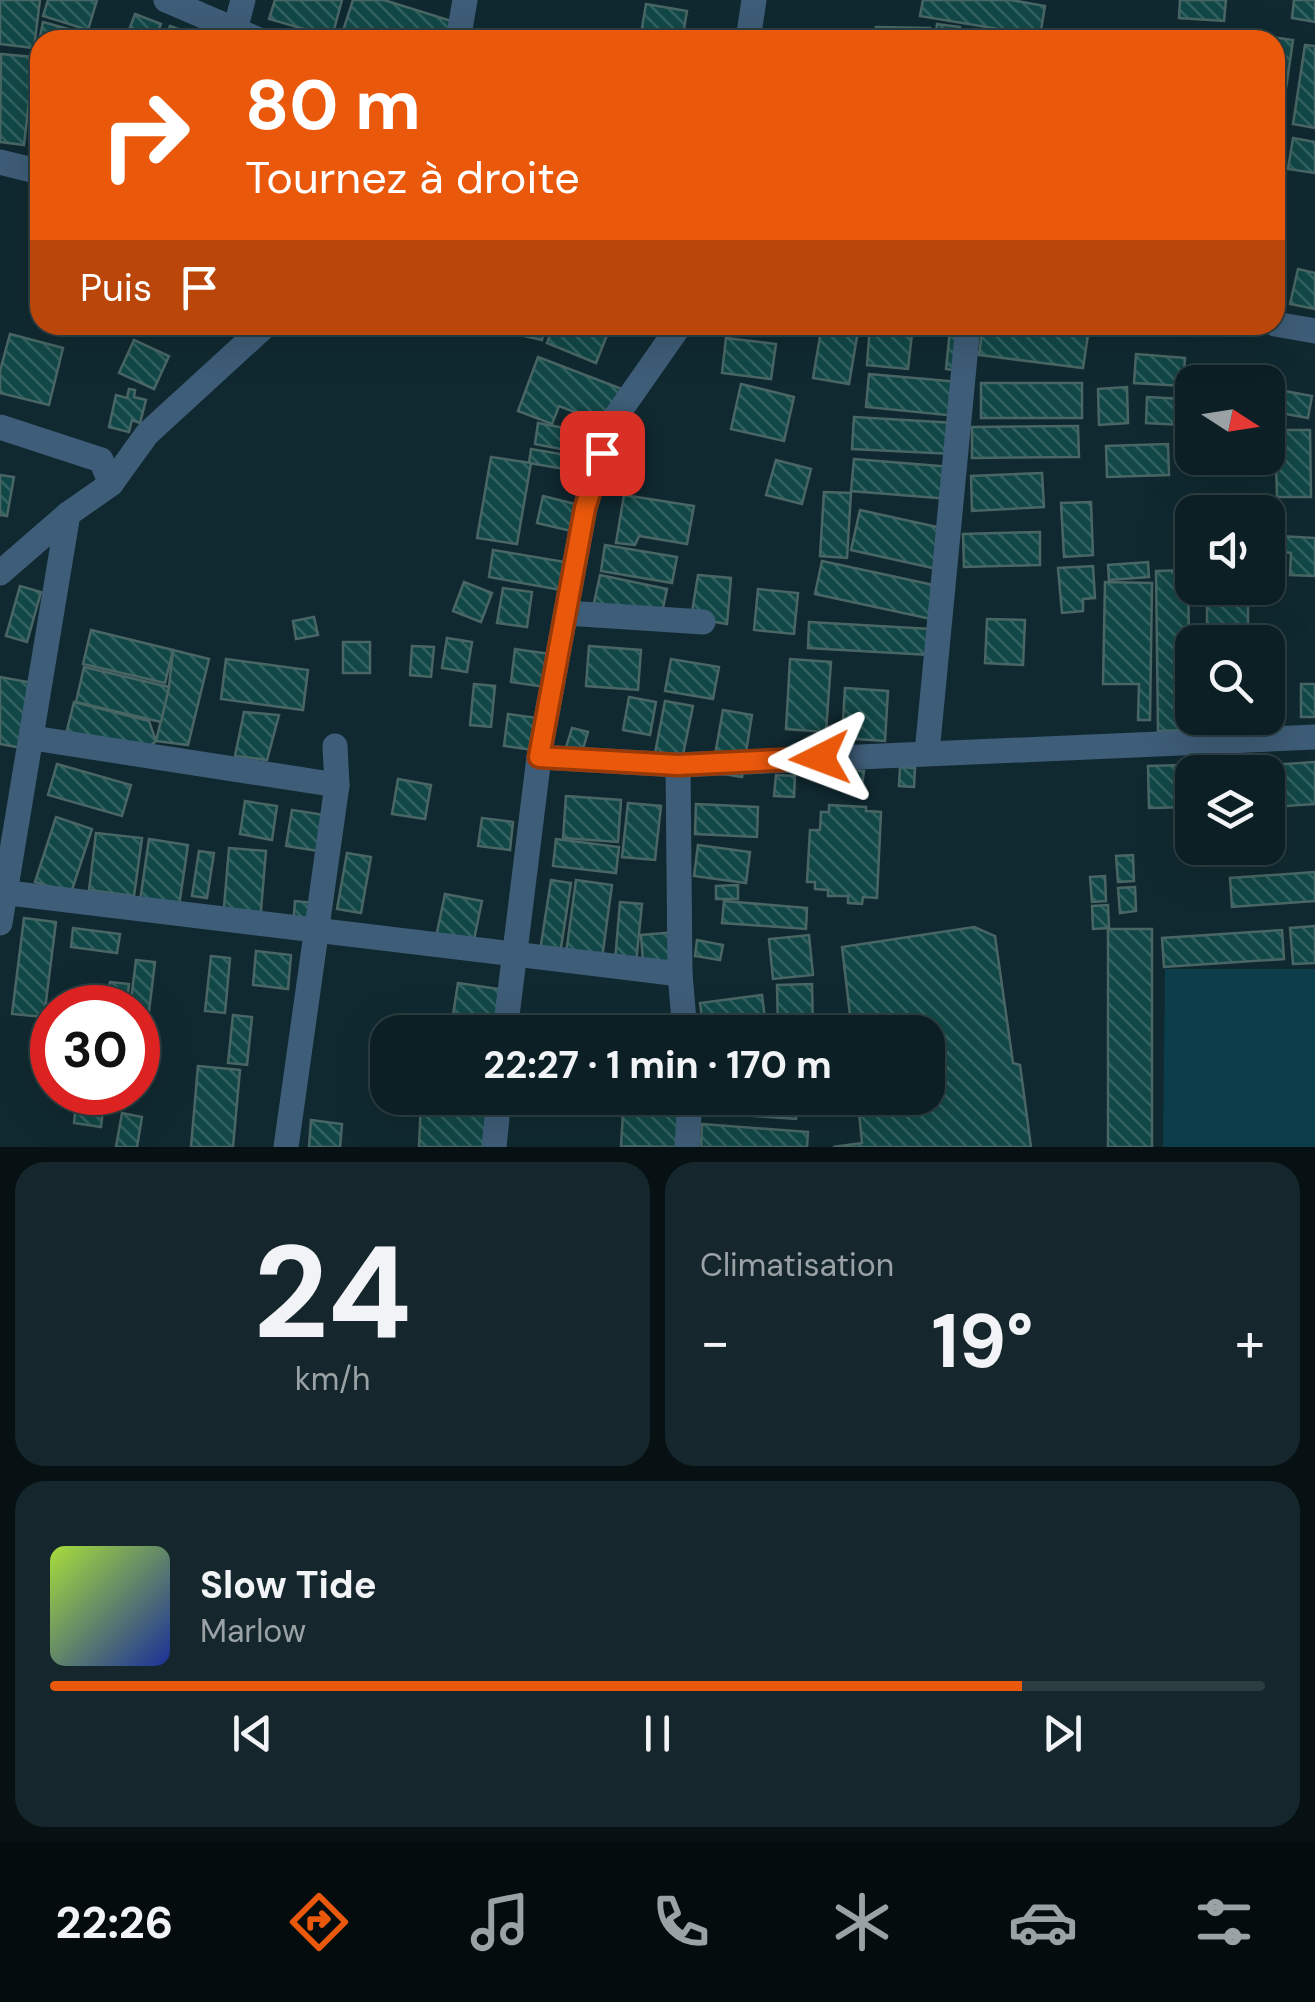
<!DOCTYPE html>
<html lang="fr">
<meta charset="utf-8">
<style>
body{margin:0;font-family:"DM Sans",sans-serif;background:#15272c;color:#f1f3f6;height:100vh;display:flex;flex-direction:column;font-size:38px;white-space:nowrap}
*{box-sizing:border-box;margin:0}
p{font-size:32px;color:#9aa2a6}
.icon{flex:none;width:55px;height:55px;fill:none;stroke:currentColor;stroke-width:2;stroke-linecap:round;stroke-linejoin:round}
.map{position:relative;height:1147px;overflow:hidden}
.details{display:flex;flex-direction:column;gap:15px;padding:15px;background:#071114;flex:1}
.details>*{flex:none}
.banner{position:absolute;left:30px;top:30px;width:1255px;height:305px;border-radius:30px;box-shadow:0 10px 40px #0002,0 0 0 2px #2c3d41;background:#ea580c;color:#fff;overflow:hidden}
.needle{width:65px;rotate:102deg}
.buttons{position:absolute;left:1175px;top:365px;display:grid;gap:20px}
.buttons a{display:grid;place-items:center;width:110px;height:110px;border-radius:20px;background:#0c1f24;box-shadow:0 10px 40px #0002,0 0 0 2px #2c3d41;font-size:50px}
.speed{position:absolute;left:30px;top:985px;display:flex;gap:20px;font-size:50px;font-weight:700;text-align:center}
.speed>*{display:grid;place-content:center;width:130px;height:130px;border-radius:50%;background:#0c1f24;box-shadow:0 10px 40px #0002,0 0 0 2px #2c3d41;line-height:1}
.speed .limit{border:15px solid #d22;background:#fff;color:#111}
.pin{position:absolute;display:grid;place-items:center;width:85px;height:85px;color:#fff;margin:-42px;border-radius:20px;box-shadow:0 5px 15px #0006}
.me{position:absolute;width:110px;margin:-55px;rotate:267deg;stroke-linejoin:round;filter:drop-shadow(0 0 8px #0008)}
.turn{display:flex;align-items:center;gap:35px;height:210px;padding:0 50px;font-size:45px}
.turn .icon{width:130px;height:130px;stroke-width:2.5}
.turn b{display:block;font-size:70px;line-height:85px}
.then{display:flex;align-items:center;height:95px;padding:0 50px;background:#0003;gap:20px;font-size:38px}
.big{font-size:75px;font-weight:700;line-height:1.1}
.details .card{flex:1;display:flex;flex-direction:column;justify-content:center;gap:15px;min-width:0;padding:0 35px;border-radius:30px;background:#15272c}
.details .dial{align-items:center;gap:0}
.dial b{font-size:130px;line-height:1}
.song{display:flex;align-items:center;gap:30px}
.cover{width:120px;height:120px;border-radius:15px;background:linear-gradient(135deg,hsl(80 70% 55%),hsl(230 70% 35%))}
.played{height:10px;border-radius:5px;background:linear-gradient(90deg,#ea580c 80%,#2c3d41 80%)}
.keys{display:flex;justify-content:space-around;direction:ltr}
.heat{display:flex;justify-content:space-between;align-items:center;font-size:55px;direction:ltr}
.details .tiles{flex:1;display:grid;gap:15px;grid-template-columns:1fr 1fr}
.card:last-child{grid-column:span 2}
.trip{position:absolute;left:370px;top:1015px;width:575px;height:100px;border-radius:30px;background:#0c1f24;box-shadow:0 10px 40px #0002,0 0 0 2px #2c3d41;font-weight:700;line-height:100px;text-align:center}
.dock{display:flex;height:160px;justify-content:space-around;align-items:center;background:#050c0e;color:#9aa2a6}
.dock .icon{width:70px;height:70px}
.dock .active{color:#ea580c}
.dock b{font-size:45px;color:#f1f3f6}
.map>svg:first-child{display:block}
.pitch{fill:#0c3d4a}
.building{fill:url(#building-back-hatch);stroke:#496665;stroke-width:2.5}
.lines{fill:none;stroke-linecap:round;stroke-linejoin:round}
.minor{stroke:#3e5d78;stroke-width:25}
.route-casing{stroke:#983908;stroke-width:25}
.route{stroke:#ea580c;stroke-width:18}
</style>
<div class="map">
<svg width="1315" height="1147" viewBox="0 0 1315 1147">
<defs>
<pattern id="building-back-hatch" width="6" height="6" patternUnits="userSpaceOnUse" patternTransform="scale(2.5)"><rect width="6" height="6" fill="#114847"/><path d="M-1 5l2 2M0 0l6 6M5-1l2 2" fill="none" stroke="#336261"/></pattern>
</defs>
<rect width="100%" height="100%" fill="#102930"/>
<path class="pitch" d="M1165 969H1315V1147H1163Z"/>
<g class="building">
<path d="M0 0H40L34 48 0 44Z"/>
<path d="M48 0H97L88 30 43 16Z"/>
<path d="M275 0H342L332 37 269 19Z"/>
<path d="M353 0H384L458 23 453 40H340Z"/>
<path d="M923 0H1011L1045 6 1040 36 920 16Z"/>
<path d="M1180 0H1226L1224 21 1179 18Z"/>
<path d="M1294 0H1315V22L1292 18Z"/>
<path d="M646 4 687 11 682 40H640Z"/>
<path d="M135 14 161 24 155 40 126 38Z"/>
<path d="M43 22 76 31 73 40H40V53L37 52Z"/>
<path d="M937 24 960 27 958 40H935Z"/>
<path d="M170 26 197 36 196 40H165Z"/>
<path d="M876 27 930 28V40H875Z"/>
<path d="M1257 35 1293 40 1275 164V40H1257Z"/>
<path d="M1305 45 1315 46V128L1293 124Z"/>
<path d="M1 54 34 57 24 145 0 142Z"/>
<path d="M39 101 40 102V142L29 139Z"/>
<path d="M1293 138 1315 142V173L1288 169Z"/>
<path d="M1298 269 1315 273V309L1290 304Z"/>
<path d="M513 325H545L542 340 511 333Z"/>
<path d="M554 325H611L596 363 547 343Z"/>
<path d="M734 325H818L817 335 733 326Z"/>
<path d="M822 325H859L849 384 813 378Z"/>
<path d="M870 325H913L908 369 867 365Z"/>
<path d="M923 325H965L960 371 946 369 950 330Z"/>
<path d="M983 325H1012L1088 335 1083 368 979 355Z"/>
<path d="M10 334 63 348 49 405 0 393V371Z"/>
<path d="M726 338 776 344 771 379 722 373Z"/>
<path d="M134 340 169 356 154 389 119 373Z"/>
<path d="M1136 354 1185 358 1183 386 1134 383Z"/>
<path d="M538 357 622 389 609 425 559 406 552 424 518 411Z"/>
<path d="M1192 371 1223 374 1222 382H1192V406H1189Z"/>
<path d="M869 374 959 382 956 416 866 407Z"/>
<rect x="981" y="383" width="101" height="35"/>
<path d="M741 384 794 397 784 441 731 429Z"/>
<path d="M1127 387 1128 423 1099 425 1098 389Z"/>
<path d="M129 389 135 390 134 397 146 400 140 423 132 420 129 432 109 427 116 395 127 398Z"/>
<path d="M1279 390 1312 396 1308 418 1275 412Z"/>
<path d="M1147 397 1184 399 1182 425 1146 423Z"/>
<path d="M854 417 955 423 953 454 852 449Z"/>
<path d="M538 423 602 435 597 456 535 444Z"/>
<path d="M1078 426 1079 457 972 458V427Z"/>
<path d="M1275 430H1310L1311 497H1277Z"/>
<path d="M1168 444 1169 475 1107 477 1106 446Z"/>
<path d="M531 449 596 460 594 474 529 463Z"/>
<path d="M491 457 531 463 517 544 477 538Z"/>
<path d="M1194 458H1241V463L1195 466Z"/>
<path d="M854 459 951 467 949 499 851 491Z"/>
<path d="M776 460 811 469 802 504 766 495Z"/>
<path d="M1042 473 1044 507 972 511 971 476Z"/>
<path d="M0 475 14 477 7 516 0 515Z"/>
<path d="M824 492 851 493 847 558 820 556Z"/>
<path d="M624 495 694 506 687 544 639 536 635 545 616 543Z"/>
<path d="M543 496 587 507 580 533 537 523Z"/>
<path d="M1091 502 1093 555 1064 557 1061 503Z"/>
<path d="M860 510 946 529 937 569 851 550Z"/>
<path d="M1040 532V565L964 567 963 534Z"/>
<path d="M1280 536 1315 538V576L1290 575 1291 553 1279 552Z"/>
<path d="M605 545 677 557 672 583 601 571Z"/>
<path d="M493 550 577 564 572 592 489 577Z"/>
<path d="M822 561 938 586 931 619 815 594Z"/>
<path d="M1148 562 1149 577 1109 580 1108 565Z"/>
<path d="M1093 566 1095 598 1083 599V611L1062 613 1058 568Z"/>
<path d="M1188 570 1190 730 1158 731 1156 571Z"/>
<path d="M600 575 667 589 661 617 594 603Z"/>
<path d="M698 575 731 578 727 624 691 618Z"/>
<path d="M464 582 492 593 481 622 453 611Z"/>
<path d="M1105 582 1152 583 1150 720H1138L1139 684H1103Z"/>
<path d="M20 586 41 592 27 642 6 636Z"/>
<path d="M503 588 532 592 527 627 497 623Z"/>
<path d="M1207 588H1248V637L1207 638Z"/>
<path d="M758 589 798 593 794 634 754 630Z"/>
<path d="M314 617 318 635 296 639 293 621Z"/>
<path d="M987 619 1025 620 1023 665 985 663Z"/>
<path d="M809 622 930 629 929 655 808 648Z"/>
<path d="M91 630 173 650 165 683 83 664Z"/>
<path d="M447 638 472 642 467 672 442 668Z"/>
<rect x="343" y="642" width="27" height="31"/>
<path d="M412 646 434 647 431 677 410 675Z"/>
<path d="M589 646 641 650 638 690 586 686Z"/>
<path d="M515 649 557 655 552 688 511 682Z"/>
<path d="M173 650 209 659 188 745 156 741 169 687Z"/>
<path d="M226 659 308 670 303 710 221 699Z"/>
<path d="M671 659 719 667 713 699 665 691Z"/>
<path d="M790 659 831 662 826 732 786 729Z"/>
<path d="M84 667 169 687 161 722 76 702Z"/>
<path d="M0 677 33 683 22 748 0 744Z"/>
<path d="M474 684 495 686 491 727 470 725Z"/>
<rect x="1301" y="684" width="14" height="33"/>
<path d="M845 688 888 691 885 741 842 738Z"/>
<path d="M629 697 656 702 650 735 623 730Z"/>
<path d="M665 701 693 706 679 774 652 769Z"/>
<path d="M74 702 149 721 156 741 141 753 66 734Z"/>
<path d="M723 710 752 715 742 777 712 772Z"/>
<path d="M244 712 279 715 267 760 235 756Z"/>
<path d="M508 714 545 719 541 751 504 746Z"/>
<path d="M1210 718H1236L1237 738H1211Z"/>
<path d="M572 728 588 732 580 759 564 754Z"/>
<path d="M1315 762V804L1273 807 1270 765Z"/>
<path d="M1259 763V772H1192V807L1149 808 1148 766Z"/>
<path d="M57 764 131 785 122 816 48 795Z"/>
<path d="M900 767 915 768 914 787 899 786Z"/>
<path d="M848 770 864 771 862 785 847 783Z"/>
<path d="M776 775 795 776 794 797 774 796Z"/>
<path d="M398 779 431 785 425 819 392 814Z"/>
<path d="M566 796 621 800 618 842 563 838Z"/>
<path d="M245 801 277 806 272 840 240 834Z"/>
<path d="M628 803 661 806 655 860 622 857Z"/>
<path d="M696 804 758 807 757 837 695 834Z"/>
<path d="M829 805 866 807V811L881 812 877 898 863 897 862 904 848 903V896H828V890L815 889V882H807L810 830H820L821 812H829Z"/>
<path d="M292 810 325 815 319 851 286 846Z"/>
<path d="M56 817 92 829 71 893 35 882Z"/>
<path d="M482 818 513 822 510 850 478 846Z"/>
<path d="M96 833 142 838 134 896 89 890Z"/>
<path d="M149 839 188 845 179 906 140 901Z"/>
<path d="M556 839 619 847 616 873 553 866Z"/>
<path d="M698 845 750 852 746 883 694 876Z"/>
<path d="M229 848 266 851 260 922 223 919Z"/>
<path d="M199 851 214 853 207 898 192 896Z"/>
<path d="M347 853 371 857 361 913 337 909Z"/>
<path d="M1133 855 1134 881 1118 882 1116 856Z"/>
<path d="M1315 872V901L1232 907 1230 878Z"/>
<path d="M1105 876 1106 901 1092 902 1090 877Z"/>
<path d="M551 880 571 883 558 967 538 964Z"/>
<path d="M576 880 612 885 600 973 564 968Z"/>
<path d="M738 885V899H716V886Z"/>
<path d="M1135 887 1136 911 1120 913 1118 888Z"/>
<path d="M445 894 482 901 471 954 434 947Z"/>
<path d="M295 901 315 903 312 928 293 926Z"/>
<path d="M724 901 807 908 806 929 722 923Z"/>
<path d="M620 902 642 904 636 963 615 961Z"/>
<path d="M1108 905 1109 928 1093 929 1092 906Z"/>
<path d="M24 918 56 922 44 1017 12 1014Z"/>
<path d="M1315 926V963L1293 964 1290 928Z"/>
<path d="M974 927 995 936 1013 1063 1020 1065 1031 1147H833L862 1143 858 1102 876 1100 873 1098H928V1032H852L842 947Z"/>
<path d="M73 928 120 934 117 953 71 947Z"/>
<rect x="1108" y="929" width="44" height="218"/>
<path d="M1282 930 1284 959 1164 967 1162 938Z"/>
<path d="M676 932 679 971 644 974 641 935Z"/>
<path d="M809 935 813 975 773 979 769 939Z"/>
<path d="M697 940 723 945 720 960 695 956Z"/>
<path d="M256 951 291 955 288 989 253 985Z"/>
<path d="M211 956 230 958 225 1013 205 1011Z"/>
<path d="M136 960 155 962 147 1027 138 1026V1008H130Z"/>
<path d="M110 982 129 984 126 1008H107Z"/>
<path d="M458 983 511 991 504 1032 451 1028Z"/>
<path d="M812 984 813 1032H778L777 985Z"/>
<path d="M762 995 766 1027 704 1032 700 1003Z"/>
<path d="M233 1015 252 1017 247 1065 228 1063Z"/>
<path d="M198 1066 240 1070 233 1147H191Z"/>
<path d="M77 1097 104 1101 101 1127 74 1123Z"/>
<path d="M447 1098H496L495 1106 446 1100Z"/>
<path d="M526 1098H588L587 1113 526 1110Z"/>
<path d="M717 1098H798L796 1119 715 1113Z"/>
<path d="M421 1102 488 1105 486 1147H419Z"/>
<path d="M122 1113 142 1117 137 1147H116Z"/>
<path d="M623 1113 682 1116 680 1147 621 1146Z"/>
<path d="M311 1120 342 1124 340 1147H309Z"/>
<path d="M702 1124 808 1132 807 1147H701Z"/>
</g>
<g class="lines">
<g class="minor">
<path d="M166 0 259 40"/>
<path d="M235 30 243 0"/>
<path d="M458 40 465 0"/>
<path d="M748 40 754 0"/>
<path d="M0 162 40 172"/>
<path d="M1275 324 1315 331"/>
<path d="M0 427 101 460 111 484"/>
<path d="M0 573 68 514 111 484 147 434 266 325"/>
<path d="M566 613 703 622"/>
<path d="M33 738 337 785"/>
<path d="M927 753 968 325"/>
<path d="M539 757 678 765 1315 737"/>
<path d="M678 765 680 974 685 1032"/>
<path d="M0 892 680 974"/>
<path d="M0 923 68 514"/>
<path d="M505 1032 539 757 585 508 610 425 680 325"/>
<path d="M286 1147 337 785 335 746"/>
<path d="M494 1147 499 1098"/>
<path d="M687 1147 690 1098"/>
</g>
</g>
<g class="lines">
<g class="route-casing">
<path id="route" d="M602 453 585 508 539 757 678 765 820 758"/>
</g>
<use href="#route" class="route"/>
</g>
</svg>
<div class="buttons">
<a><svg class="needle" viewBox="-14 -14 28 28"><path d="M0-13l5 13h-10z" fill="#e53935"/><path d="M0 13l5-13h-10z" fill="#9aa2a6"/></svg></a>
<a><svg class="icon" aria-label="sound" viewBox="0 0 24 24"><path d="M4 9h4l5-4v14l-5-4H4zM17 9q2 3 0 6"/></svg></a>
<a><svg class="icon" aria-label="search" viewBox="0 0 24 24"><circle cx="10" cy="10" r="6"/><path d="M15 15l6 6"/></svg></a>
<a><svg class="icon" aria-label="layers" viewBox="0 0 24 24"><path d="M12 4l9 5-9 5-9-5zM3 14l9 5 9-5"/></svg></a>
</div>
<div class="speed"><div class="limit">30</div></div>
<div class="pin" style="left:602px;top:453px;background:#d93025"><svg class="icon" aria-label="arrive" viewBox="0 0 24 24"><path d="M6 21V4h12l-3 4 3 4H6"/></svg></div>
<svg class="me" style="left:820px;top:758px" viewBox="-20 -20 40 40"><path d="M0-17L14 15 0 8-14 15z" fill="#ea580c" stroke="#fff" stroke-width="4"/></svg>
<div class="trip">22:27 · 1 min · 170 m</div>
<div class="banner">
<div class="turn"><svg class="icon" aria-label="right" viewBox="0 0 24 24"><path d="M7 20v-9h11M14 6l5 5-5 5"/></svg><div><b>80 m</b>Tournez à droite</div></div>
<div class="then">Puis<svg class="icon" aria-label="arrive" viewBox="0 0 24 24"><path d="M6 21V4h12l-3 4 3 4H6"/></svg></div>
</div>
</div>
<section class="details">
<div class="tiles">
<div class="card dial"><b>24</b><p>km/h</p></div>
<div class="card"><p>Climatisation</p>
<div class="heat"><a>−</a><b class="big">19°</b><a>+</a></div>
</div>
<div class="card">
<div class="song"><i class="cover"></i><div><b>Slow Tide</b><p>Marlow</p></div></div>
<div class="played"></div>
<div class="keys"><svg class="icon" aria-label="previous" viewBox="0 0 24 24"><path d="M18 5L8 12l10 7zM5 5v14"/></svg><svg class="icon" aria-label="pause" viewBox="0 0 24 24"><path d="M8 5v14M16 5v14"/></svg><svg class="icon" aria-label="next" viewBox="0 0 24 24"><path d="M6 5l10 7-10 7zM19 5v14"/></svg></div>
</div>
</div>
</section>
<nav class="dock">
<b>22:26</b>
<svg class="icon active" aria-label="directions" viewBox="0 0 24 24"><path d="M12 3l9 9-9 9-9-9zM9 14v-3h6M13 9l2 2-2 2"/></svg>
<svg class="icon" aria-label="music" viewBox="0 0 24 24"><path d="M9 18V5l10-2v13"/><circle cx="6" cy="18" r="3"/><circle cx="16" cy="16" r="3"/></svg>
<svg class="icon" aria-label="phone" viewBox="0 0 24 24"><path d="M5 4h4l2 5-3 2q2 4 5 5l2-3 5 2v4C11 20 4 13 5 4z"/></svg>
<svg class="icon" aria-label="climate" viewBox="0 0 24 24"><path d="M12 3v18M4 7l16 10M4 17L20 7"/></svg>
<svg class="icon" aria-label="car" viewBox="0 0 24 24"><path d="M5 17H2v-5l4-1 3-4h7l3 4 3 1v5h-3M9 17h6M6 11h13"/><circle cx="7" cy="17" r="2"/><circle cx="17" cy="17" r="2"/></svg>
<svg class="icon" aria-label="filters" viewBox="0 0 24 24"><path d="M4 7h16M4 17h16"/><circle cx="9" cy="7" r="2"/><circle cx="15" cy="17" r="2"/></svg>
</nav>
